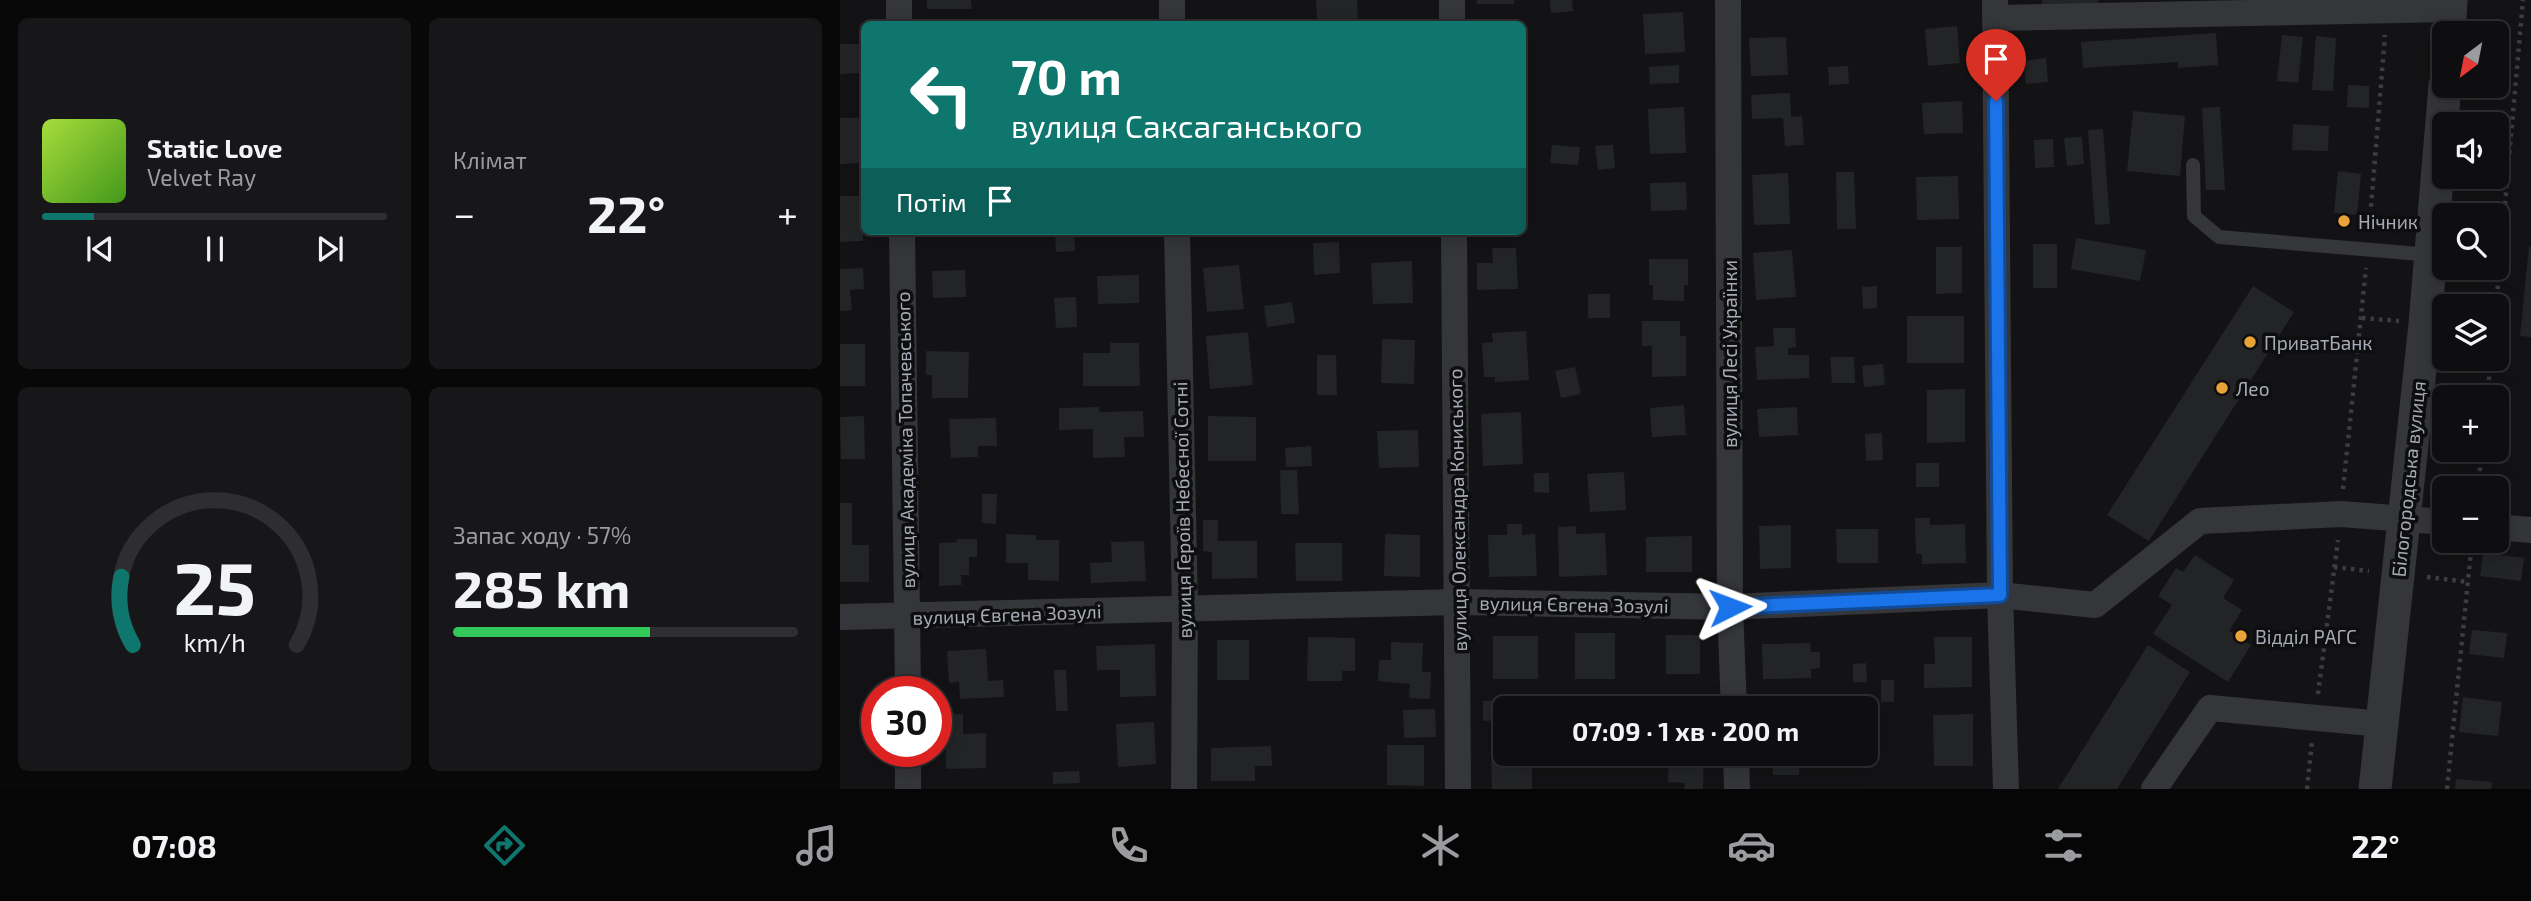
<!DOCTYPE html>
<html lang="uk">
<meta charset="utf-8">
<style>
body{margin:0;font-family:"Exo 2",sans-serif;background:#171719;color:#f1f3f6;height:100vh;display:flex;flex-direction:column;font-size:26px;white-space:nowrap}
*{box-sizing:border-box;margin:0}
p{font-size:23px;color:#9b9c9f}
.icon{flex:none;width:38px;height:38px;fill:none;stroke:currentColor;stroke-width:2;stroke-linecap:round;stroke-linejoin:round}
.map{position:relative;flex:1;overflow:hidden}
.sheet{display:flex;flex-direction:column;gap:18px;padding:18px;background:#080809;width:840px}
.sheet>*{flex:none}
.banner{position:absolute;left:21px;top:21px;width:665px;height:214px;border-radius:10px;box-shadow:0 4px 18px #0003,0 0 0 2px #2e2e30;background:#0f766e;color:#fff;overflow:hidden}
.needle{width:46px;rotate:212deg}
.tools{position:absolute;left:1592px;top:21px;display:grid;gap:14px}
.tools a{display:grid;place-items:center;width:77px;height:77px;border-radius:10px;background:#0e0e10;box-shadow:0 4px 18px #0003,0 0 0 2px #2e2e30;font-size:35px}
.speed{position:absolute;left:21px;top:676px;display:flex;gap:14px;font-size:35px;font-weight:700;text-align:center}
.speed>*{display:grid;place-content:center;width:91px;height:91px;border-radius:50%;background:#0e0e10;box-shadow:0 4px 18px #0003,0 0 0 2px #2e2e30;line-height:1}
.speed .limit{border:10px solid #d22;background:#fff;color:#111}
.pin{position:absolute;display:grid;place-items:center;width:60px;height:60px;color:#fff;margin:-72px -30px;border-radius:50% 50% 50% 0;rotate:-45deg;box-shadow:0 0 7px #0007}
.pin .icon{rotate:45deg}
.me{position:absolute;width:77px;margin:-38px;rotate:87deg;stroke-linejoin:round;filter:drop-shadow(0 0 5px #0008)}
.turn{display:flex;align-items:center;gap:24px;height:147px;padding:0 35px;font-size:32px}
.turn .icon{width:91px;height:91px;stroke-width:2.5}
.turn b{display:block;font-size:49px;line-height:60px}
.then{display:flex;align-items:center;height:66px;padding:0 35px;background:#0003;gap:14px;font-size:26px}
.big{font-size:52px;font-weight:700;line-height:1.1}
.sheet .tile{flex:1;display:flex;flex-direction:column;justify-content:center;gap:10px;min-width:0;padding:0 24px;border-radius:10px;background:#171719}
.sheet .dial{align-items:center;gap:0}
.dial svg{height:182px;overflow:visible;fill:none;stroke:#2e2e30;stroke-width:7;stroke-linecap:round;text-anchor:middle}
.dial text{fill:#f1f3f6;stroke:none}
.song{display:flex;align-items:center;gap:21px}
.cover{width:84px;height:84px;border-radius:10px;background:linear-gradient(135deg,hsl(80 70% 55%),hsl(100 70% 35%))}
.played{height:7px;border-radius:4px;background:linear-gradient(90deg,#0f766e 15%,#2e2e30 15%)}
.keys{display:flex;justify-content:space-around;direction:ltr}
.heat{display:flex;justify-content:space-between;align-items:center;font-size:38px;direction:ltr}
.charge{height:10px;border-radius:5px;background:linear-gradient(90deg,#34c759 57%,#2e2e30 0)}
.sheet .tiles{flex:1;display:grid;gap:18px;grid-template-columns:repeat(2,1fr)}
.trip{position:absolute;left:653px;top:696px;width:385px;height:70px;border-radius:10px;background:#0e0e10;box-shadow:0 4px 18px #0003,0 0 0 2px #2e2e30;font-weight:700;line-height:70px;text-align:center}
.tabs{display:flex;height:112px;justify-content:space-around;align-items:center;background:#060606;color:#9b9c9f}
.tabs .icon{width:49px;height:49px}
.tabs .selected{color:#0f766e}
.tabs b{font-size:32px;color:#f1f3f6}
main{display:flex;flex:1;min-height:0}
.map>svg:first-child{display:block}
.building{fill:#232426}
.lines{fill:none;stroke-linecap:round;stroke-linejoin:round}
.path{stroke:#3b3d41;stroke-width:4.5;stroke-dasharray:3.5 5;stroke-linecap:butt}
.service{stroke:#35363a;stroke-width:14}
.minor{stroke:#35363a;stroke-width:26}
.tertiary{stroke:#35363a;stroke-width:33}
.route-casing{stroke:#114b97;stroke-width:18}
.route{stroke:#1a73e8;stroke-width:12}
.poi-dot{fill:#e9a438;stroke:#0e0e10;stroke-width:2.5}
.labels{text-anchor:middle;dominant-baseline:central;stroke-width:7;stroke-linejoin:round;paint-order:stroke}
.poi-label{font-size:19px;fill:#a6abb5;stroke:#0e0e10;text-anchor:start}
.street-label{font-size:19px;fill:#a6abb5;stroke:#0e0e10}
</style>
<main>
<section class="sheet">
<div class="tiles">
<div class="tile">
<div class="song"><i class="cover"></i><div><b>Static Love</b><p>Velvet Ray</p></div></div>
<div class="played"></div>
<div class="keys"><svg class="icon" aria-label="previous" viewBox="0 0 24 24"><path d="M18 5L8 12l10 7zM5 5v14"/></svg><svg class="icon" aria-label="pause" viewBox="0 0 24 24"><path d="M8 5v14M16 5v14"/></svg><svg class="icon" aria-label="next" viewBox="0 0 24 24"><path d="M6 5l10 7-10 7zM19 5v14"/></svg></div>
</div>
<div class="tile"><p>Клімат</p>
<div class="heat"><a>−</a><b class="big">22°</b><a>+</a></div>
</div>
<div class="tile dial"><svg viewBox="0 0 100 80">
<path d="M14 69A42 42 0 1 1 86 69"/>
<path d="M14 69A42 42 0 0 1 9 39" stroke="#0f766e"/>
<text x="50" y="56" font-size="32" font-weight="700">25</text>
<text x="50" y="72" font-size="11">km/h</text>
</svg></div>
<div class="tile"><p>Запас ходу · 57%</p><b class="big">285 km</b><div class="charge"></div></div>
</div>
</section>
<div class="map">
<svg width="1691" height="789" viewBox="0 0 1691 789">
<rect width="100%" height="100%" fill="#131315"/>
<g class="building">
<path d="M87 0H131L132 9H87Z"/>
<path d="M476 0H517L518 22 477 24Z"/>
<rect x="637" y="0" width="37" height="4"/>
<path d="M710 0H732L733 11 711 13Z"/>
<rect x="1202" y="0" width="56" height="7"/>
<path d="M843 12 845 52 805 54 803 14Z"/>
<path d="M1117 26 1120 63 1088 66 1085 29Z"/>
<path d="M1376 33 1378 65 1338 68V62L1243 68 1241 42Z"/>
<path d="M1442 35 1463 37 1458 83 1437 81Z"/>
<path d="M1476 36 1496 38 1493 91 1472 90Z"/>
<path d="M946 37 948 75 911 76 909 38Z"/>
<path d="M0 44H23L24 73 0 74Z"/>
<path d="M1206 58 1208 82 1186 84 1183 61Z"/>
<path d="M839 65V83L810 84 809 67Z"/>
<path d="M1008 66 1009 84 989 85 988 67Z"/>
<path d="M1508 85 1529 86V108L1507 107Z"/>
<path d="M950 93 951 117 962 116 964 145 945 146 943 118 912 119 911 95Z"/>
<path d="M1122 101 1123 133 1084 134 1082 103Z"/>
<path d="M844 107 846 153 810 154 808 109Z"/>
<path d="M1380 107 1385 190H1366L1362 108Z"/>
<path d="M1293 111 1345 116 1340 176 1287 171Z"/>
<path d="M0 118H22L23 163 0 164Z"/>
<path d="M1453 124 1489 126 1488 151 1452 150Z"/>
<path d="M1263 129 1270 224 1255 225 1248 130Z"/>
<path d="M682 130H687L688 159H682Z"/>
<path d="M1242 137 1244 164 1227 166 1224 138Z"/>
<path d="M1213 139 1214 167 1195 168 1194 140Z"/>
<path d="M712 145 740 147 738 165 710 163Z"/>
<path d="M773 145 775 168 758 170 755 146Z"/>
<path d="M1498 171 1521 174 1517 215 1494 213Z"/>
<path d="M996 172H1014L1016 229H997Z"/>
<path d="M948 173 950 224 914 225 912 175Z"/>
<path d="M1118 176 1119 219 1077 220 1076 177Z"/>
<path d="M846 182 847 210 811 211 810 183Z"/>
<path d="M0 196H23V241L0 242Z"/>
<path d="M215 231H234L235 251 216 252Z"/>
<path d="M1236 238 1306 250 1300 281 1231 269Z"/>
<path d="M499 242 500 273 474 275 473 243Z"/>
<rect x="1193" y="244" width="24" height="44"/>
<path d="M1096 247H1122V293L1096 294Z"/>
<path d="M1689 247H1691V337L1680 336Z"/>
<path d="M652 248H676L678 289 637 290V263H653Z"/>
<path d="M952 250 956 297 916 300 913 253Z"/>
<path d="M809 259H848V285H844V301L813 300V285H809Z"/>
<path d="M572 261 573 303 533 304 531 263Z"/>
<path d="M399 265 404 309 367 312 363 268Z"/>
<path d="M23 268 24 289 10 290 12 310 0 311V269Z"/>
<path d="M125 270 126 297 93 298 92 271Z"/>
<path d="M299 275V303L258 304 257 276Z"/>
<path d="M1037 286V308L1023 309 1022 287Z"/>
<path d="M1413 286 1454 312 1309 541 1267 515Z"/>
<rect x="748" y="294" width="22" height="24"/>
<path d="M236 297 237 327 216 328 214 298Z"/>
<path d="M452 302 455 323 427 327 424 306Z"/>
<rect x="1067" y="316" width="57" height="47"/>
<path d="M802 321H840V336H846V376L812 377V346H802Z"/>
<path d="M933 328H955L956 347 948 348V355H969V378L917 380 915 347 934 346Z"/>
<path d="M686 331 689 380 655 382V377H644L642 343 653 342 652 333Z"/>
<path d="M408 332 413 385 370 389 366 336Z"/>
<path d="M542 339 575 340 574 384 541 383Z"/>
<path d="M270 343H299L300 386H243V353H270Z"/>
<rect x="0" y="344" width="25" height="42"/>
<path d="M86 351 129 352 128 398H92V375H86Z"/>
<path d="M477 355H496L497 395H477Z"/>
<path d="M990 357H1014L1015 383H992Z"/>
<path d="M1043 364 1045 385 1024 387 1022 366Z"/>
<path d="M735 367 741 394 721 398 715 371Z"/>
<path d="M1125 389V442L1087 443V390Z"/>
<path d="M844 405 846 435 812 437 810 408Z"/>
<path d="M259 407V412L303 411 304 437H284L285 457 253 458V429L219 430V408Z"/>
<path d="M957 407 958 435 919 437 917 409Z"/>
<path d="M681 412 683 464 643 466 641 414Z"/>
<path d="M24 416 25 459H1L0 417Z"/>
<path d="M368 416 416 417V461H368Z"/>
<path d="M156 418 157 446H138V457L111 458 109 419Z"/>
<path d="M578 430 579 467 539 468 537 431Z"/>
<path d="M1042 433 1043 460 1026 461 1025 434Z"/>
<path d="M471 446 472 466 446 467 445 448Z"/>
<rect x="1076" y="463" width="23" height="24"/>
<path d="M440 470H457L459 514H441Z"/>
<path d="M784 472 786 510 750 512 747 474Z"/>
<path d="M694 473H709V493L694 492Z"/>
<path d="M142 494H157L156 524 142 523Z"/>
<path d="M0 503H12V545H29V582H0Z"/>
<path d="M1075 518H1090V525L1125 524 1126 563 1082 564V554H1076Z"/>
<path d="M363 520H378V541H417V578L372 579V552L363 551Z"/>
<path d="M667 524H682V535L695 534 697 576 649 577 648 535H667Z"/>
<path d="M951 525V568L920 569 919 526Z"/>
<path d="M736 526V534L765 533 767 575 719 577 718 527Z"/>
<path d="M996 529H1038V563H997Z"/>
<path d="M166 534 196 535V540H219V581L188 580V563H166Z"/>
<path d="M545 534 580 535V577L544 576Z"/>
<path d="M852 536V572H806V537Z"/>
<path d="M116 539H137V557H129V575H121L122 585 99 586V543L117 542Z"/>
<path d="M304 541 306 581 251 583 250 563 272 562 271 542Z"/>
<path d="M455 543H502V581H456Z"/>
<path d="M1643 553 1684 558 1681 581 1640 576Z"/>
<path d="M1355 555 1394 580 1383 598 1402 610 1389 631 1411 645 1388 682 1313 634 1332 605 1318 596 1336 568 1343 572Z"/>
<path d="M1632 630 1667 633 1664 658 1629 654Z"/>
<rect x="735" y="633" width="40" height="46"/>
<rect x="826" y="635" width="34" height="39"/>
<rect x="653" y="636" width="45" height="43"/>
<path d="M468 637 515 638V671H502V681H467Z"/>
<path d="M1094 637H1132V687L1084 688V664H1095Z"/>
<rect x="377" y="640" width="32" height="40"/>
<path d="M551 642 583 643 582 672H591L590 699 569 698 570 684 538 681 539 660H551Z"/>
<path d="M970 643 971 652H980V668L971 669V678L923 679 922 644Z"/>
<path d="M315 644 316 696 280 697V670H257L256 646Z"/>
<path d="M1308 645 1350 672 1277 789H1218Z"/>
<path d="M146 649 148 681 163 680 164 697 120 699 119 682 109 683 107 651Z"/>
<path d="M1026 663 1027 682H1013V664Z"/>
<path d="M214 670H226L228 711H216Z"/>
<rect x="1041" y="680" width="13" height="22"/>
<path d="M694 695H721V709H681V703H694Z"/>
<path d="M1623 697 1662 702 1658 736 1619 732Z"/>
<path d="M667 700 665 720 643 721V701Z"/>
<path d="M595 709 596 737 564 738 563 710Z"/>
<path d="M123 714V734L146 733V768L106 769 105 736 98 737 97 715Z"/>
<path d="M1133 714V766H1094L1093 715Z"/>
<path d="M314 722 316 764 278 767 276 724Z"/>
<path d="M547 745H584V786L547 785Z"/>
<path d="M431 746 432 766H415V781H371V748Z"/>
<path d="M829 754H864L863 789H844L845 783 828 782Z"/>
<path d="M927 754H964V763H959V775H933V763H927Z"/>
<path d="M651 756H692V789H652Z"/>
<path d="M239 771 240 783 213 784V772Z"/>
<path d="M1616 779 1652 782 1651 789H1615Z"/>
</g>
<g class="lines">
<g class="path">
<path d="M1529 232 1545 35"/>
<path d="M1656 306 1683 0"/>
<path d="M1522 318 1559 321"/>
<path d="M1647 397 1651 359"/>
<path d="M1638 488 1642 450"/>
<path d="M1503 489 1526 268"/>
<path d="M1494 567 1529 571"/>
<path d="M1587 577 1628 582"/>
<path d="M1478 694 1498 540"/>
<path d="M1467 789 1472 741"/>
<path d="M1607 789 1632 541"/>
</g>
<path class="service" d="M1353 165 1354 216 1379 237 1592 255"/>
<g class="minor">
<path d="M59 0V24"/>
<path d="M332 0V24"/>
<path d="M612 0V24"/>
<path d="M888 0 890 607 894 709"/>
<path d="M1155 0 1160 595 1166 789"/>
<path d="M1156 18 1611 9"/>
<path d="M62 231 68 691"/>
<path d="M337 231 345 609 344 789"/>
<path d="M614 231 618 789"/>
<path d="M1657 527 1691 530"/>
<path d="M0 617 619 602 890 607 1160 595 1255 605 1360 521 1501 514 1605 522"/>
<path d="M68 751V789"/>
<path d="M896 754 897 789"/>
<path d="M1314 789 1370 708 1542 724"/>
</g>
<g class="tertiary">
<path d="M1609 33 1611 0"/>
<path d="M1535 789 1585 324 1605 85"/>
</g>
</g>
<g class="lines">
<g class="route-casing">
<path id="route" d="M890 607 1160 595 1156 101"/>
</g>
<use href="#route" class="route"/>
</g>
<g class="poi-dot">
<circle cx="1504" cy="221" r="7"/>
<circle cx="1410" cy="342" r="7"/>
<circle cx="1382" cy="388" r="7"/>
<circle cx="1401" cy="636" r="7"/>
</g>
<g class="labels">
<g class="poi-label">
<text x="1518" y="221">Нічник</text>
<text x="1424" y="342">ПриватБанк</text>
<text x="1396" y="388">Лео</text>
<text x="1415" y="636">Відділ РАГС</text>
</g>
<g class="street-label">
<text transform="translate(889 354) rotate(-90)">вулиця Лесі Українки</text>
<text transform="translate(65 440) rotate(-91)">вулиця Академіка Топачевського</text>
<text transform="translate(1568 479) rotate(-84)">Білогородська вулиця</text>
<text transform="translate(342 510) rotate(-91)">вулиця Героїв Небесної Сотні</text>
<text transform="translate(617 510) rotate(-91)">вулиця Олександра Кониського</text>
<text transform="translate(734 604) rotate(1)">вулиця Євгена Зозулі</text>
<text transform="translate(167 614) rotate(-2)">вулиця Євгена Зозулі</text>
</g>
</g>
</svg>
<div class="tools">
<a><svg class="needle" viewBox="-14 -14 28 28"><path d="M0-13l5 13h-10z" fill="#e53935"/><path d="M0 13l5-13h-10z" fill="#9b9c9f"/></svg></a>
<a><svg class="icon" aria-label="sound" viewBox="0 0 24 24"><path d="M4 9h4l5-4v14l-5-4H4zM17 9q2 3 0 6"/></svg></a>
<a><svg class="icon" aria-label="search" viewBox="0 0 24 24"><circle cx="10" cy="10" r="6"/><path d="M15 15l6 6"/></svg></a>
<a><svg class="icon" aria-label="layers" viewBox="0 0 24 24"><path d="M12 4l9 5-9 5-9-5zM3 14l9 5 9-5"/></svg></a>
<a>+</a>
<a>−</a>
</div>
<div class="speed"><div class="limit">30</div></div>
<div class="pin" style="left:1156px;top:101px;background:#d93025"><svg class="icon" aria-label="arrive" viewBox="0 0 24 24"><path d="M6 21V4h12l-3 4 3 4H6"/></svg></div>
<svg class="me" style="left:890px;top:607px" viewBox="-20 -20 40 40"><path d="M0-17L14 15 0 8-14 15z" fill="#1a73e8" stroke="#fff" stroke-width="4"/></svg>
<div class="trip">07:09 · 1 хв · 200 m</div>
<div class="banner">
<div class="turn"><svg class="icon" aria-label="left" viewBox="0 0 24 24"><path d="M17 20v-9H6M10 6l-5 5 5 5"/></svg><div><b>70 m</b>вулиця Саксаганського</div></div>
<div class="then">Потім<svg class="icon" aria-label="arrive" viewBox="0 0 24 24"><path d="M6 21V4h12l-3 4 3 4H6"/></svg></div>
</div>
</div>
</main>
<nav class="tabs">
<b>07:08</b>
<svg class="icon selected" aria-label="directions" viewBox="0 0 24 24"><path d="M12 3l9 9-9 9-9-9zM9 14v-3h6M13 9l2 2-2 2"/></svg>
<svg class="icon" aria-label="music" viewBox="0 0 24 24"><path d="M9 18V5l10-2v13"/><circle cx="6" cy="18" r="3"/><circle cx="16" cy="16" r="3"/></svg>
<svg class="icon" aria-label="phone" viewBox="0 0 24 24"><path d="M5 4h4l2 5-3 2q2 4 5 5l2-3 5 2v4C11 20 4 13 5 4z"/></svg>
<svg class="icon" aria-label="climate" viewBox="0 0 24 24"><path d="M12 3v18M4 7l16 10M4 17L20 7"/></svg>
<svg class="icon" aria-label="car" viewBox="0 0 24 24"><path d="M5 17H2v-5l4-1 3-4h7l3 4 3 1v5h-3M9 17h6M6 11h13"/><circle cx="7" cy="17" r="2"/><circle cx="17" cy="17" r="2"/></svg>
<svg class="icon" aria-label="filters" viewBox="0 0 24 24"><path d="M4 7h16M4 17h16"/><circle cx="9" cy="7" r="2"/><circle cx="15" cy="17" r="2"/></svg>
<b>22°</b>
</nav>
